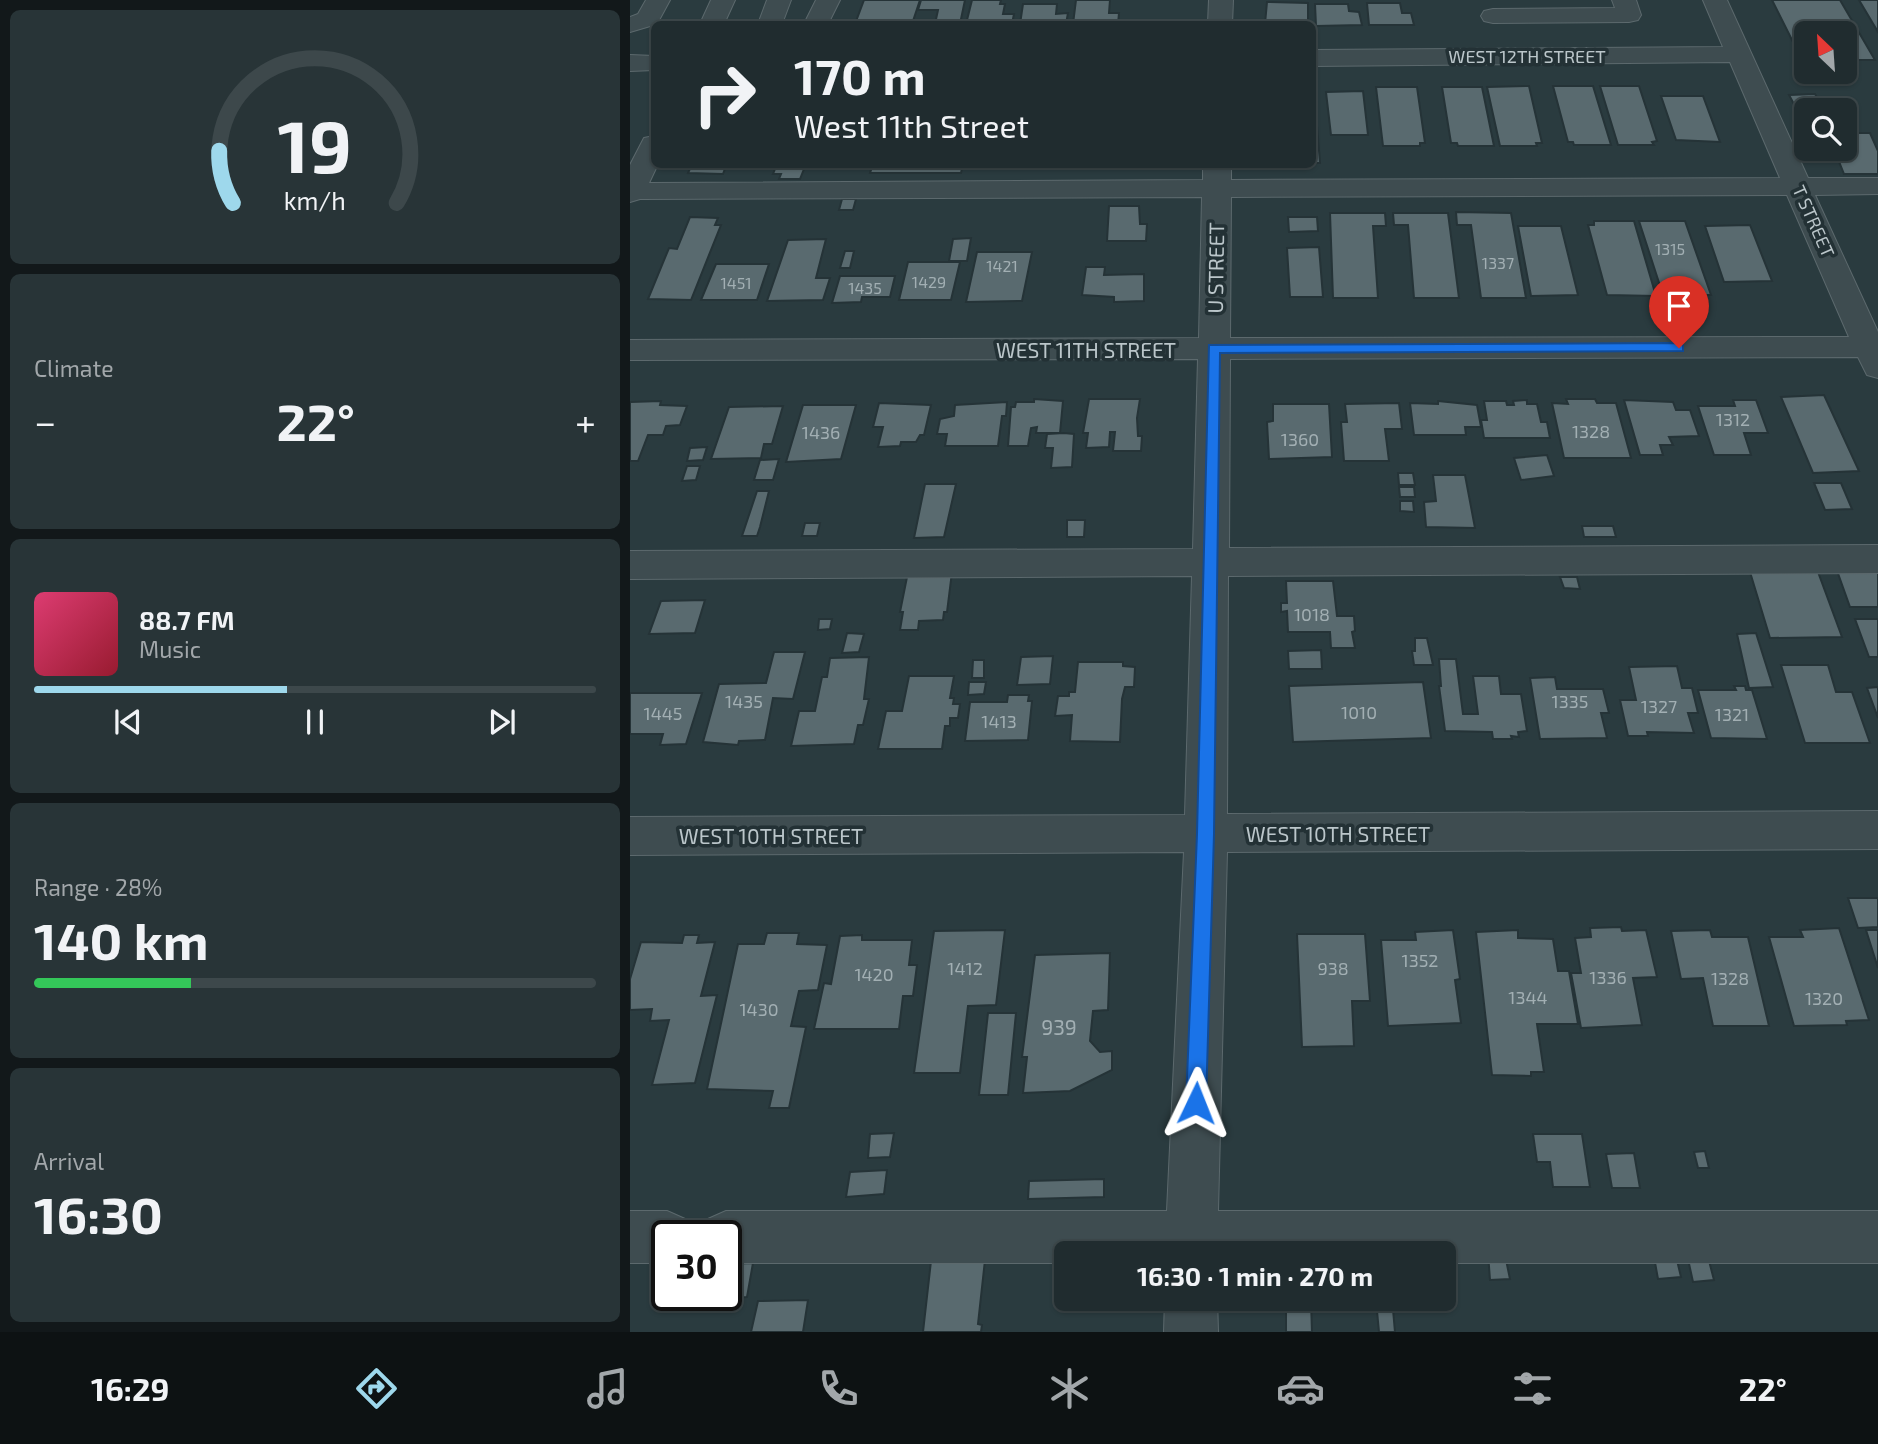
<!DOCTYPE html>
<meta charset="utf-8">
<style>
body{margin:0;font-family:"Exo 2",sans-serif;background:#283437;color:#f1f3f6;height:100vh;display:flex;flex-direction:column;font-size:26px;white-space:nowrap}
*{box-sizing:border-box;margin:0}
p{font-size:23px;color:#a2a7aa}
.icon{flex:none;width:38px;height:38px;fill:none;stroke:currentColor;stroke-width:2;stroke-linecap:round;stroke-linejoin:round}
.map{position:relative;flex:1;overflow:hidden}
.sheet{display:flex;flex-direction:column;gap:10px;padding:10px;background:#12181a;width:630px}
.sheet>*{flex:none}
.guide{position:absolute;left:21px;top:21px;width:665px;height:147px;border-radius:10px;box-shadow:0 2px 5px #0004,0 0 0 2px #3d484b;background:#202c2f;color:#f1f3f6;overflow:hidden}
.needle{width:46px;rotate:335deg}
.tools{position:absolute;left:1164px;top:21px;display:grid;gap:14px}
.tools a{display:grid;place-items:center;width:63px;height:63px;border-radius:10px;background:#202c2f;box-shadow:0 2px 5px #0004,0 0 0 2px #3d484b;font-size:35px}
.speed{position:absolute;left:21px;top:1220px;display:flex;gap:14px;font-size:35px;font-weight:700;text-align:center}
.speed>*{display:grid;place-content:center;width:91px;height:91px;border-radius:50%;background:#202c2f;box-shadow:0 2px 5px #0004,0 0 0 2px #3d484b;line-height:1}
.speed .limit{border:4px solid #111;border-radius:10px;background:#fff;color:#111}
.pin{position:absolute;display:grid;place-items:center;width:60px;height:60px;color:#fff;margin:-72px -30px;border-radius:50% 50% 50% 0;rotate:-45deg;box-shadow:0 0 7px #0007}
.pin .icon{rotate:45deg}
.me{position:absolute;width:77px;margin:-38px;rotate:2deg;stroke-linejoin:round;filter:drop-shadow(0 0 5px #0008)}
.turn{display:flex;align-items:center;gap:24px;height:147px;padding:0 28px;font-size:32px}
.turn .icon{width:91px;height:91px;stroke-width:2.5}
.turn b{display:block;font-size:49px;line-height:60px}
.big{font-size:52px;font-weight:700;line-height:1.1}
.sheet .tile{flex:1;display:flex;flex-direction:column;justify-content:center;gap:10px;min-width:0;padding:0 24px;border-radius:10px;background:#283437}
.sheet .dial{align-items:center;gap:0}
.dial svg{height:182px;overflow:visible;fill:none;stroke:#3d484b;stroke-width:7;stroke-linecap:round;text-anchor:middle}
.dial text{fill:#f1f3f6;stroke:none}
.song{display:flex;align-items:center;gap:21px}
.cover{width:84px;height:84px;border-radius:10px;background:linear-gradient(135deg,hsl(340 70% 55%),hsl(350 70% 35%))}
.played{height:7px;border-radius:4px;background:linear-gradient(90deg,#9ed8ec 45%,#3d484b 45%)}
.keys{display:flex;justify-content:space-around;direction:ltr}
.heat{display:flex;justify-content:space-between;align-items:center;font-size:38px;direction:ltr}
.charge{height:10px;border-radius:5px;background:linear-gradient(90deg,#34c759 28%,#3d484b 0)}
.trip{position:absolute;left:424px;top:1241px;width:402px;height:70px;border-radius:10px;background:#202c2f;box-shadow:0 2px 5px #0004,0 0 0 2px #3d484b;font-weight:700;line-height:70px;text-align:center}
.tabs{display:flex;height:112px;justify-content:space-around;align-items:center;background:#0d1213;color:#a2a7aa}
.tabs .icon{width:49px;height:49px}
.tabs .current{color:#9ed8ec}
.tabs b{font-size:32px;color:#f1f3f6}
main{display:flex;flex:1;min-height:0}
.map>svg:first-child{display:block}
.building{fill:#596a6f;stroke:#253337;stroke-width:2}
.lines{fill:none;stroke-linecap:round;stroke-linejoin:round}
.minor-casing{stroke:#5c696d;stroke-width:2}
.minor{fill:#3e4c50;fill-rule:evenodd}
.route{fill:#1a73e8;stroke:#114b97;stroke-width:2}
.labels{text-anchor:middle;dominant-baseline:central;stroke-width:7;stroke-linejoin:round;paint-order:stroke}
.far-number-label{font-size:16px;fill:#a2afb3}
.far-street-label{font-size:18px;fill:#bbc6ca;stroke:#233135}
.number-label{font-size:18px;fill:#a2afb3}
.street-label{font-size:21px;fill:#bbc6ca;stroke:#233135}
.near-number-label{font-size:21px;fill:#a2afb3}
</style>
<main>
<section class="sheet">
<div class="tile dial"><svg viewBox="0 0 100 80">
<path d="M14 69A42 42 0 1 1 86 69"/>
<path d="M14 69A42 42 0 0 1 8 46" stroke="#9ed8ec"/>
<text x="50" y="56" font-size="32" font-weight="700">19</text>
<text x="50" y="72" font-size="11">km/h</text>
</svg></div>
<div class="tile"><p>Climate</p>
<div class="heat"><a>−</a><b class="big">22°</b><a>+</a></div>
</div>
<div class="tile">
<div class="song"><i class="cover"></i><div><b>88.7 FM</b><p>Music</p></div></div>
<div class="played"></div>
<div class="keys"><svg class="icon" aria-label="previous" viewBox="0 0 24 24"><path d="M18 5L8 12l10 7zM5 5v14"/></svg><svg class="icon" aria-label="pause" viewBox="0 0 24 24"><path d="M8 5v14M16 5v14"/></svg><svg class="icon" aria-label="next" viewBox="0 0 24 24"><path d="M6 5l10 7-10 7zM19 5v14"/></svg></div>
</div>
<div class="tile"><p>Range · 28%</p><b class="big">140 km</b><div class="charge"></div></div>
<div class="tile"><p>Arrival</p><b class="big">16:30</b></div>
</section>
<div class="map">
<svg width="1248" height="1332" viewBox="0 0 1248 1332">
<rect width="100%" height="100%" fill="#2a3b3f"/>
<g class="building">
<path d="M234 0H290L282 24H225Z"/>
<path d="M291 0H335L330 24H305L308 10H288Z"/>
<path d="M342 0H371L370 4H375L373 14H384L382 24H336Z"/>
<path d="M446 0H480L479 13H489L488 24H443Z"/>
<path d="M1142 0H1210L1245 60H1214V33H1176V54L1168 52Z"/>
<path d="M1229 0H1248V32Z"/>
<path d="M637 2 678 3V24H635Z"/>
<path d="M737 3H770L772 13H781L784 25H739Z"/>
<path d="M393 4H427L426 14 438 13 436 24H390Z"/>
<path d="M685 4H718L719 11 729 12 732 25 686 26Z"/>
<path d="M899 86 912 143H906L907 146H870L857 87Z"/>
<path d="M923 86H963L981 145H944L943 142H938Z"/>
<path d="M970 86H1009L1027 141 1022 142 1024 145H988Z"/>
<path d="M746 87H787L795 143H790V146H753Z"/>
<path d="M812 87H852L864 146H828L827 143H821Z"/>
<path d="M682 89H684L690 163H682Z"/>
<path d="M733 91 738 135H701L696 92Z"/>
<path d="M1185 94 1194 110H1176V119H1172L1159 95Z"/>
<path d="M1031 96H1073L1090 142 1046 140Z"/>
<path d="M1214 133H1240L1248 151V174H1214L1204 149H1214Z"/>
<path d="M62 164H110L96 166 93 174 58 173Z"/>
<path d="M147 164H176L170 179H149L151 174H143Z"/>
<path d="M243 164H333L331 173H240Z"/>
<path d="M212 199H226L223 210H209Z"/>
<path d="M479 206H509L510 224H517L516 241H477Z"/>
<path d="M826 212 881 213 896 298H851L841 225H827Z"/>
<path d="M700 213H755L756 226H743L748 298H703Z"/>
<path d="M763 213H818L829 298H784L778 225H764Z"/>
<path d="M60 217 88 218 85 225H91L61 300 18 299 39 248 47 249Z"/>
<path d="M658 217H687L688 231 659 232Z"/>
<path d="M964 221H1004L1026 296 977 295 958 225H964Z"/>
<path d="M1009 221H1055L1081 295H1033Z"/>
<path d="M1120 225 1142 281 1094 282 1075 226Z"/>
<path d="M888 226H931L948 295 901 296Z"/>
<path d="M341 238 337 261H319L323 239Z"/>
<path d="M196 239 186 278H200L193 300 137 301 158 240Z"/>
<path d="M689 247 693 297H660L657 248Z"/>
<path d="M215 251H224L220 268H210Z"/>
<path d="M347 252H402L392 301 336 302Z"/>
<path d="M278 262H330L321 300H269Z"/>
<path d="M86 264H139L127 300H71Z"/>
<path d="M456 267H475L474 275 514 274V301L484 302V297L452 295Z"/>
<path d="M210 276H265L260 297H232L231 302 202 303Z"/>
<path d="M1194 395 1229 471 1183 473 1151 397Z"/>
<path d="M404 399 433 401 430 433H406L407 427 401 428 398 446H378L381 407H385L386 402H404Z"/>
<path d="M459 399H510L507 418 508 436H512L511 451H483L485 432H480L479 447 456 448 458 433H453Z"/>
<path d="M936 399H965L967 403H986L1001 458H934L922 403 938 404Z"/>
<path d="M897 400V404H907L911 422H917L920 438H854L851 420H857L854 401H876L877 405H884L883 401Z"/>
<path d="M994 400 1043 402 1046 410H1060L1069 436 1039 437 1043 445H1030L1033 455H1010Z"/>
<path d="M1103 400H1126L1138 433H1114L1121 455H1084L1068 406H1105Z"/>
<path d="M31 401 30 405 57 406 50 425 36 426 33 435H18L8 461H0V402Z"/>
<path d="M808 401 847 405 851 427H835L836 435H784L780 403 808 404Z"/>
<path d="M377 402 376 416H372L368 446H315L317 434H307L310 419 324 416 325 405Z"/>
<path d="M249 403 301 405 294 435H290L286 442H271L270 446 248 447 253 427H243Z"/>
<path d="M769 403 772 429H755L759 461H714L711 422H717L715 404Z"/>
<path d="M643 404H699L702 457 639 459 637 422 643 421Z"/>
<path d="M173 405H226L211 459 156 462Z"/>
<path d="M153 406 142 444H134L131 458 81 459 99 407Z"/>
<path d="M434 433 444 434 442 467 421 468 423 448H415L417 434Z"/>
<path d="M77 447 73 460 57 461 60 448Z"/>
<path d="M917 455 924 476 891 480 884 458Z"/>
<path d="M149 459 143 480H124L130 460Z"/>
<path d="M57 466H70L66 480 52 481Z"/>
<path d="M768 473H783L785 485H769Z"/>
<path d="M803 475H835L845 528 796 527 794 502 806 501Z"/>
<path d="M1184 483H1211L1222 509 1195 510Z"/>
<path d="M295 484H326L314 537 284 538Z"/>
<path d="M769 487H784L785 497H770Z"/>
<path d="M127 491H139L130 527 127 536H112Z"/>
<path d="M770 501H783L784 512 770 511Z"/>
<path d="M437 520H455L454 537H437Z"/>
<path d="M175 523H190L187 536H172Z"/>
<path d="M952 526H983L986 537H954Z"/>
<path d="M1205 565H1248V607H1220Z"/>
<path d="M278 572H322L317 612H314L313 620 289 621 288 630H270L273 612H270Z"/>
<path d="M1120 572H1188L1212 637 1140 638Z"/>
<path d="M930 577H947L950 589 934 588Z"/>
<path d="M656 581H703L707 616H724L725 631 722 632 725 648H701L700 632H658L657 611 651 612V603H657Z"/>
<path d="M75 600 65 633 19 634 31 601Z"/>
<path d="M189 619H202L200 629 188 630Z"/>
<path d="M1225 619H1248V657H1239Z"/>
<path d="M217 633 234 634 229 652 212 653Z"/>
<path d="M1126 633 1143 687 1119 688 1107 634Z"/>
<path d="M785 638H797L803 665H784L782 651H785Z"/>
<path d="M691 650 692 669H659L658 651Z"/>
<path d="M144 652H175L163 699 143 698 135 740 109 741 108 745 73 742 89 684 136 683Z"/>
<path d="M423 656 420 684 387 685 391 657Z"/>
<path d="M239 657 234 699H239L233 725H228L224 744 161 746 169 711H185L192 677H197L200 658Z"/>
<path d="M809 659H826L833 714H848L843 676H869L871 694H891L897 731 888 732 889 737 881 736 882 739H863L862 732 815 731 809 686H811Z"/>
<path d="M343 660H354V678H342Z"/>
<path d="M448 662H493V666L505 667 504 687H495L492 699 490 742 440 741 442 715 425 716 428 696H439V692H445Z"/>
<path d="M1151 665H1198L1206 692H1222L1240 743H1175Z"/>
<path d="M1047 666 1052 688H1062L1068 713H1058L1064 733 1017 732 1018 736H998L990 700H1006L999 667Z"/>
<path d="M279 676H324L320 698H324L323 704H330L328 718H320V726H315L312 749H248L256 711H272Z"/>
<path d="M925 677 927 689H973L979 713H971L977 738 910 739 900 678Z"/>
<path d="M339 682H356L354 694 338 695Z"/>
<path d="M793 682 801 738 663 742 659 686Z"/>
<path d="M1104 686H1115L1116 690H1122L1137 739 1081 738 1068 690H1106Z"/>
<path d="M1248 687V718L1237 688Z"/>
<path d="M0 693H72L56 744 30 745 33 734H0Z"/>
<path d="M378 695H399L398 701H402L398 740 335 741 340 702H377Z"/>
<path d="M1218 898H1248V927L1228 928Z"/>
<path d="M991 927 992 931 1016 930 1027 977 1003 978 1012 1025 951 1028 941 973H951L945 938 961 937 960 928Z"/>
<path d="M1209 928 1239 1020 1216 1021 1217 1025 1164 1026 1139 937H1173L1170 930Z"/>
<path d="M375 930 366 1005 338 1006 330 1073H284L304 931Z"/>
<path d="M823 930 830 979 825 980 831 1023 758 1026 751 940H786L785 932Z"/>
<path d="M888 930V938L923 939 928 971H939L948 1024H907L914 1072H901V1076L862 1075 846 932Z"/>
<path d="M1080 930 1082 937H1118L1139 1026H1083L1073 978 1051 979 1041 931Z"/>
<path d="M1236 930H1248V968Z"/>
<path d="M137 933H169L167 944 197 945 188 990 169 991 161 1026 176 1027 159 1108H139L143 1091 77 1089 108 944H134Z"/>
<path d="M667 934H735L740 1001H722L724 1046 672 1047Z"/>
<path d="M54 935H69L67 943 85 942 71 996 87 995 65 1083 22 1085 39 1020 20 1021 22 1009 0 1010V979L11 942 52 943Z"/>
<path d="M232 935V940H282L279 965H287L283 996H273L269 1029H184L194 983 201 984 210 936Z"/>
<path d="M480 953 478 1010 463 1011 460 1041 470 1052 482 1051V1070L440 1091 393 1093 397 1057H392L405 955Z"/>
<path d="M358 1013H386L378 1095H349Z"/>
<path d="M264 1133 260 1157 238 1158 240 1134Z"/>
<path d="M903 1134H952L960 1187H923L920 1162H907Z"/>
<path d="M1075 1151 1079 1168H1068L1064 1152Z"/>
<path d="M1004 1153 1010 1188H982L976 1154Z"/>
<path d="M257 1170 254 1194 216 1197 220 1172Z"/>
<path d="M474 1179V1197L398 1199 399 1181Z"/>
<path d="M858 1253 875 1255 880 1279 860 1280Z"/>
<path d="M1046 1256 1051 1277 1028 1279 1024 1257Z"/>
<path d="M1078 1257 1084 1280 1063 1282 1058 1259Z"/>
<path d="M355 1260 348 1324 352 1325 351 1332H293L301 1261Z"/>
<path d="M123 1263 117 1297 82 1298 83 1295H96V1264Z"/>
<path d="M738 1298H762L765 1332H749L747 1311H739Z"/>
<path d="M178 1300 173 1332H121L128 1301Z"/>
<path d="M656 1300 681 1301 682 1332H656Z"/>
</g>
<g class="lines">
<g class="minor-casing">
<g id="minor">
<path d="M16 0H40L27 24 0 32V17L8 14Z"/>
<path d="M81 0H105L94 24H70Z"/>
<path d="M137 0H161L152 24H128Z"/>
<path d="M186 0H210L198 24H174Z"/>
<path d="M579 0H603L602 24H578Z"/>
<path d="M982 0H1006L1011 15 1008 20 999 22 863 23 854 21 851 16 854 11 863 9 985 8Z"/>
<path d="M1073 0H1097L1178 178H1248V194L1185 195 1248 332V378L1237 375 1228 357 600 359 599 548 1248 545V573L598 576 597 814 1248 811V849L597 852 588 1211H1248V1263H814V1253H436V1263H96V1236H71L78 1219 96 1211H537L554 852 0 855V817L555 815 562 576 0 579V551L563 549 568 359 0 360V340L569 338 572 197 10 199 0 202V165L14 138 24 136V164H28L19 183 573 180V164H601V180L1150 178 1100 62 682 66V50L1093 47ZM1157 195 1219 337 600 338 601 197Z"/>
<path d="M0 55 24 56V70L0 71Z"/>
<path d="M0 1211H37L55 1219 62 1236H37V1263H0Z"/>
<path d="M535 1298H587L588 1332H534Z"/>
</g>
</g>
<use href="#minor" class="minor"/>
</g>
<path class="route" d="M1049 343 1053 345V351L590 353 584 834 576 1103 573 1110 566 1113 559 1110 556 1103 567 834 579 345Z"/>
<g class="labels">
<g class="far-number-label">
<text x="1040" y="248">1315</text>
<text x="868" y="262">1337</text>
<text x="372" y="265">1421</text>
<text x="299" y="281">1429</text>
<text x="106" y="282">1451</text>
<text x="235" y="287">1435</text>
</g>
<g class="far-street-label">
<text x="897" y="56">WEST 12TH STREET</text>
<text transform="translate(1184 221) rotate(66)">T STREET</text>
</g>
<g class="number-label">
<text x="1103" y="419">1312</text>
<text x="961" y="431">1328</text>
<text x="191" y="432">1436</text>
<text x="670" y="439">1360</text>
<text x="682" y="614">1018</text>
<text x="114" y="701">1435</text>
<text x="940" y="701">1335</text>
<text x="1029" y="706">1327</text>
<text x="729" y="712">1010</text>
<text x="33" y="713">1445</text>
<text x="1102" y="714">1321</text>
<text x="369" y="721">1413</text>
<text x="790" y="960">1352</text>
<text x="335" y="968">1412</text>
<text x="703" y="968">938</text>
<text x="244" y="974">1420</text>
<text x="978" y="977">1336</text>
<text x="1100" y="978">1328</text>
<text x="898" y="997">1344</text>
<text x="1194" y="998">1320</text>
<text x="129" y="1009">1430</text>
</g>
<g class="street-label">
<text transform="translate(585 268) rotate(-89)">U STREET</text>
<text x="456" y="349">WEST 11TH STREET</text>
<text x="708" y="833">WEST 10TH STREET</text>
<text x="141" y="835">WEST 10TH STREET</text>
</g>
<g class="near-number-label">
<text x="429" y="1026">939</text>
</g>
</g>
</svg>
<div class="tools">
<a><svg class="needle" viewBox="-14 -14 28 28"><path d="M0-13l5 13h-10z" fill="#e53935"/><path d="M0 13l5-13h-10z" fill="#a2a7aa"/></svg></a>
<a><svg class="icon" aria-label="search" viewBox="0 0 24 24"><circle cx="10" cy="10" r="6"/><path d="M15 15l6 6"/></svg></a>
</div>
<div class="speed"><div class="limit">30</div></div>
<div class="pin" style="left:1049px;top:348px;background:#d93025"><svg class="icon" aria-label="arrive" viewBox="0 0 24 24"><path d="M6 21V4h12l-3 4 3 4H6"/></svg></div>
<svg class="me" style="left:566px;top:1103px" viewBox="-20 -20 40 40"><path d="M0-17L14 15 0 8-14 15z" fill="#1a73e8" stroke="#fff" stroke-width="4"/></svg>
<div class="trip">16:30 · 1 min · 270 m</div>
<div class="guide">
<div class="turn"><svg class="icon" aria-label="right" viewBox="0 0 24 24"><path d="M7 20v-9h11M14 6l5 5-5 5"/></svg><div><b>170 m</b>West 11th Street</div></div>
</div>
</div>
</main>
<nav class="tabs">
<b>16:29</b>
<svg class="icon current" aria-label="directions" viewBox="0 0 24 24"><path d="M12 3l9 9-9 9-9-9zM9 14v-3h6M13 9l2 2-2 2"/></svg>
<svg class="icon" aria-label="music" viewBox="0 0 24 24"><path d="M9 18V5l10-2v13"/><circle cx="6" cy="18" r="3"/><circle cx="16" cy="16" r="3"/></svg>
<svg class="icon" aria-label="phone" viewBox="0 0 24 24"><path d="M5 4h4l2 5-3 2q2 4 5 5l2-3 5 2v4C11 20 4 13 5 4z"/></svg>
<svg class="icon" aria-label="climate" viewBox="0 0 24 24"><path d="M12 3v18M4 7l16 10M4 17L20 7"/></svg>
<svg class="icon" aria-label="car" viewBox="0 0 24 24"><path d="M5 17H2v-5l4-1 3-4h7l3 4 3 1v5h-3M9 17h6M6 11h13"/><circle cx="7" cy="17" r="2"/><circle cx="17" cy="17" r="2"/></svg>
<svg class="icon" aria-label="filters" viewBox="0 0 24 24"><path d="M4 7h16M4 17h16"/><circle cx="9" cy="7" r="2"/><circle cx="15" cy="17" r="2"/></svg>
<b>22°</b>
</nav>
